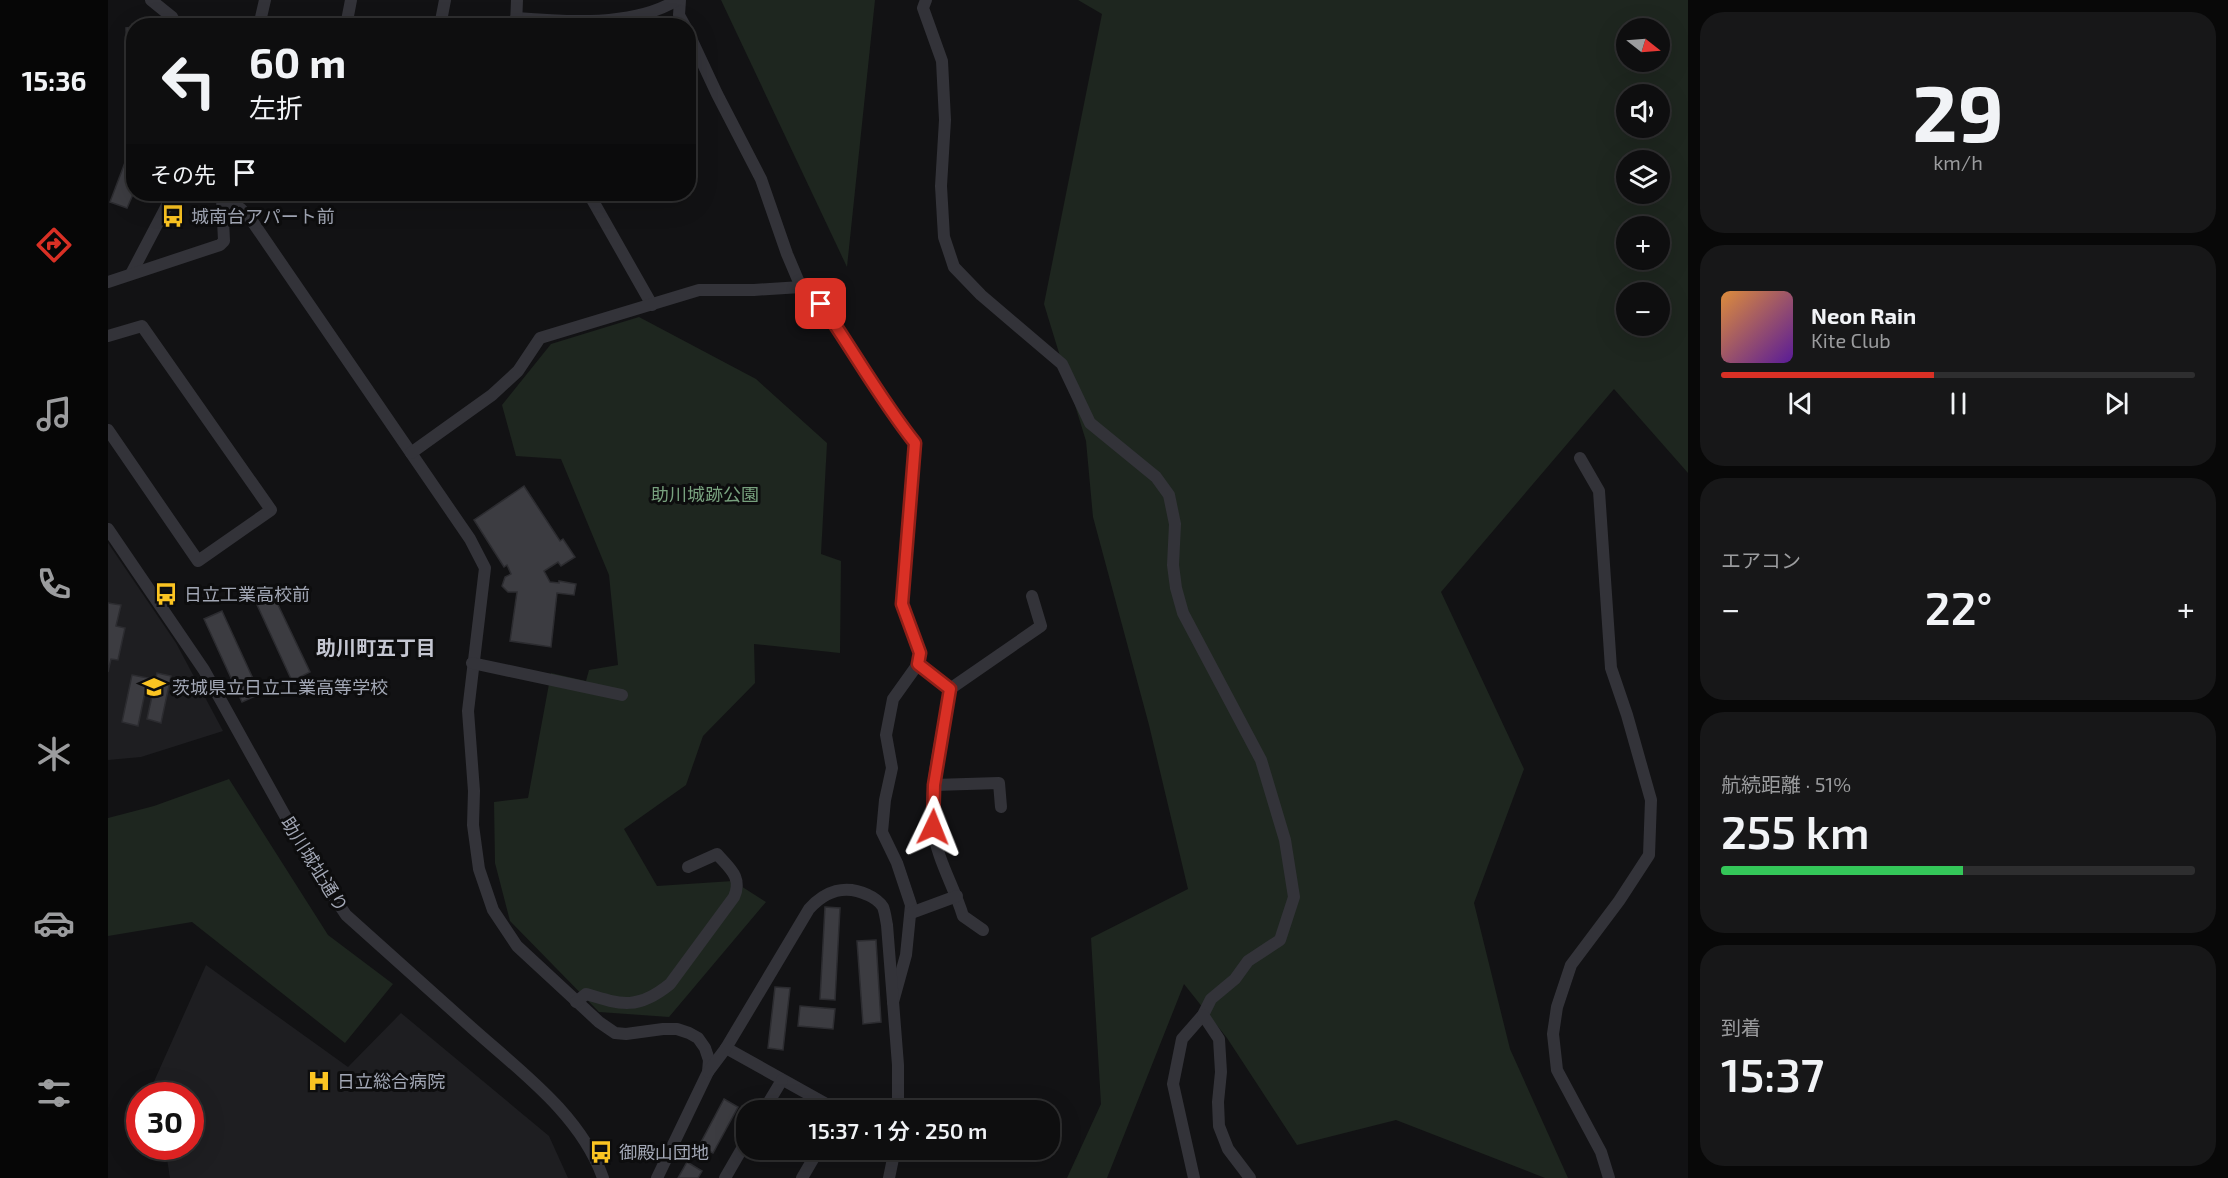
<!DOCTYPE html>
<html lang="ja">
<meta charset="utf-8">
<style>
body{margin:0;font-family:"Exo 2","Noto Sans JP",sans-serif;background:#171718;color:#f1f3f6;height:100vh;display:flex;flex-direction:column;font-size:22px;white-space:nowrap}
*{box-sizing:border-box;margin:0}
p{font-size:20px;color:#9b9c9e}
.icon{flex:none;width:33px;height:33px;fill:none;stroke:currentColor;stroke-width:2;stroke-linecap:round;stroke-linejoin:round}
.map{position:relative;flex:1;overflow:hidden}
.side{display:flex;flex-direction:column;gap:12px;padding:12px;background:#080808;width:540px}
.side>*{flex:none}
.banner{position:absolute;left:18px;top:18px;width:570px;height:183px;border-radius:24px;box-shadow:0 6px 24px #0002,0 0 0 2px #2e2e2f;background:#0e0e0f;color:#f1f3f6;overflow:hidden}
.needle{width:39px;rotate:107deg}
.tools{position:absolute;left:1508px;top:18px;display:grid;gap:12px}
.tools a{display:grid;place-items:center;width:54px;height:54px;border-radius:50%;background:#0e0e0f;box-shadow:0 6px 24px #0002,0 0 0 2px #2e2e2f;font-size:30px}
.speed{position:absolute;left:18px;top:1082px;display:flex;gap:12px;font-size:30px;font-weight:700;text-align:center}
.speed>*{display:grid;place-content:center;width:78px;height:78px;border-radius:50%;background:#0e0e0f;box-shadow:0 6px 24px #0002,0 0 0 2px #2e2e2f;line-height:1}
.speed .limit{border:9px solid #d22;background:#fff;color:#111}
.pin{position:absolute;display:grid;place-items:center;width:51px;height:51px;color:#fff;margin:-26px;border-radius:12px;box-shadow:0 3px 9px #0006}
.me{position:absolute;width:66px;margin:-33px;rotate:2deg;stroke-linejoin:round;filter:drop-shadow(0 0 4px #0008)}
.turn{display:flex;align-items:center;gap:21px;height:126px;padding:0 24px;font-size:27px}
.turn .icon{width:78px;height:78px;stroke-width:2.5}
.turn b{display:block;font-size:42px;line-height:51px}
.then{display:flex;align-items:center;height:57px;padding:0 24px;background:#0003;gap:12px;font-size:22px}
.big{font-size:45px;font-weight:600;line-height:1.1}
.side .widget{flex:1;display:flex;flex-direction:column;justify-content:center;gap:9px;min-width:0;padding:0 21px;border-radius:24px;background:#171718}
.side .dial{align-items:center;gap:0}
.dial b{font-size:78px;line-height:1}
.song{display:flex;align-items:center;gap:18px}
.cover{width:72px;height:72px;border-radius:9px;background:linear-gradient(135deg,hsl(30 70% 55%),hsl(270 70% 35%))}
.played{height:6px;border-radius:3px;background:linear-gradient(90deg,#d93025 45%,#2e2e2f 45%)}
.keys{display:flex;justify-content:space-around;direction:ltr}
.heat{display:flex;justify-content:space-between;align-items:center;font-size:33px;direction:ltr}
.charge{height:9px;border-radius:4px;background:linear-gradient(90deg,#34c759 51%,#2e2e2f 0)}
.trip{position:absolute;left:628px;top:1100px;width:324px;height:60px;border-radius:24px;background:#0e0e0f;box-shadow:0 6px 24px #0002,0 0 0 2px #2e2e2f;font-weight:600;line-height:60px;text-align:center}
main{display:flex;flex:1;min-height:0}
.menu{display:flex;flex-direction:column;width:108px;justify-content:space-around;align-items:center;background:#060606;color:#9b9c9e}
.menu .icon{width:42px;height:42px}
.menu .on{color:#d93025}
.menu b{font-size:27px;color:#f1f3f6}
.map>svg:first-child{display:block}
.built{fill:#1e1e21}
.green{fill:#1e261f;fill-rule:evenodd}
.building{fill:#3c3c41;stroke:#2c2c30;stroke-width:1.5}
.lines{fill:none;stroke-linecap:round;stroke-linejoin:round}
.minor{stroke:#333339;stroke-width:12}
.route-casing{stroke:#8d1f18;stroke-width:15}
.route{stroke:#d93025;stroke-width:10}
.labels{text-anchor:middle;dominant-baseline:central;stroke-width:6;stroke-linejoin:round;paint-order:stroke}
.poi-label{font-size:18px;fill:#a2a7b5;stroke:#0d0d0e;text-anchor:start}
.park-label{font-size:18px;fill:#78a17e;stroke:#0d0d0e}
.street-label{font-size:18px;fill:#a2a7b5;stroke:#0d0d0e}
.neighbourhood-label{font-size:20px;font-weight:bold;fill:#c4c6d1;stroke:#0d0d0e}
</style>
<main>
<nav class="menu">
<b>15:36</b>
<svg class="icon on" aria-label="directions" viewBox="0 0 24 24"><path d="M12 3l9 9-9 9-9-9zM9 14v-3h6M13 9l2 2-2 2"/></svg>
<svg class="icon" aria-label="music" viewBox="0 0 24 24"><path d="M9 18V5l10-2v13"/><circle cx="6" cy="18" r="3"/><circle cx="16" cy="16" r="3"/></svg>
<svg class="icon" aria-label="phone" viewBox="0 0 24 24"><path d="M5 4h4l2 5-3 2q2 4 5 5l2-3 5 2v4C11 20 4 13 5 4z"/></svg>
<svg class="icon" aria-label="climate" viewBox="0 0 24 24"><path d="M12 3v18M4 7l16 10M4 17L20 7"/></svg>
<svg class="icon" aria-label="car" viewBox="0 0 24 24"><path d="M5 17H2v-5l4-1 3-4h7l3 4 3 1v5h-3M9 17h6M6 11h13"/><circle cx="7" cy="17" r="2"/><circle cx="17" cy="17" r="2"/></svg>
<svg class="icon" aria-label="filters" viewBox="0 0 24 24"><path d="M4 7h16M4 17h16"/><circle cx="9" cy="7" r="2"/><circle cx="15" cy="17" r="2"/></svg>
</nav>
<div class="map">
<svg width="1580" height="1178" viewBox="0 0 1580 1178">
<rect width="100%" height="100%" fill="#121214"/>
<g class="built">
<path d="M0 543 68 643 115 731 33 757 0 760Z"/>
<path d="M98 965 240 1067 293 1013 441 1136 460 1178H62L57 1146H82V1095H40Z"/>
</g>
<g class="green">
<path d="M613 0H767L739 267Z"/>
<path d="M970 0H1580V473L1506 389 1333 592 1416 769 1366 903 1402 1049 1460 1178H1437L1288 1120 1189 1145 1119 1038 1076 984 999 1178H959L993 1104 983 938 1080 889 1041 725 985 517 978 441 936 304 994 14ZM1518 28H1551V62H1518ZM1518 94H1551V128H1518ZM1518 160H1551V194H1518ZM1518 226H1551V260H1518ZM1518 292H1551V326H1518Z"/>
<path d="M531 317 648 379 719 443 713 554 733 561 732 653 646 644 647 683 595 736 578 785 516 829 549 886 625 881 658 902 561 1017 491 1012 402 921 387 863 386 802 420 798 443 673 478 681 481 670 510 665 501 575 453 459 408 456 394 405 443 344Z"/>
<path d="M121 779 220 935 285 984 237 1043 84 922 0 936V818L46 806Z"/>
</g>
<g class="building">
<path d="M26 27V120H21L18 28Z"/>
<path d="M24 144 26 192 19 208 2 202Z"/>
<path d="M416 486 452 541 455 539 467 557 453 566 450 562 436 571 442 582 451 583V581L468 584 466 595 449 593 443 647 402 641 409 592H400L394 586 397 577 403 574 399 565 396 567 366 520Z"/>
<path d="M162 588 202 672 184 681 145 596Z"/>
<path d="M0 603 13 605 8 626 17 628 10 660 3 659 0 672Z"/>
<path d="M114 611 152 694 134 702 96 619Z"/>
<path d="M49 673 63 676 53 723 39 719Z"/>
<path d="M24 675 40 678 30 726 14 722Z"/>
<path d="M717 907 732 908 727 1000 712 999Z"/>
<path d="M768 940 773 1022 755 1024 749 941Z"/>
<path d="M667 987 682 988 675 1050 660 1048Z"/>
<path d="M692 1006 727 1009 725 1029 690 1026Z"/>
<path d="M616 1099 630 1107 605 1153 591 1146Z"/>
<path d="M579 1162 594 1171 590 1178H570Z"/>
</g>
<g class="lines">
<g class="minor">
<path d="M43 0 64 17 69 26"/>
<path d="M572 0 571 15 577 26"/>
<path d="M818 0 815 8 834 61 837 120 833 186 836 237 846 267 873 295 954 364 982 423 1048 477 1061 495 1067 524 1065 565 1068 588 1075 613 1153 760 1177 840 1186 897 1172 940 1140 961 1127 979 1103 999 1095 1015 1074 1039 1065 1084 1086 1178"/>
<path d="M408 18C458 22 526 27 569 0"/>
<path d="M151 26 157 0"/>
<path d="M238 26 243 0"/>
<path d="M332 26 337 0"/>
<path d="M408 26 409 0"/>
<path d="M580 32 609 94 653 179 679 254 693 287 713 304 739 342 784 413 807 443 794 604 812 653 810 664 785 699 778 735 784 768 777 800 774 832 789 863 803 905 798 955 785 1002"/>
<path d="M481 194 544 305"/>
<path d="M23 274 65 194"/>
<path d="M0 282 112 245 116 241 114 198 133 209 144 221 362 539 377 568 360 711 366 791 365 825 371 869 385 910 409 946 491 1022 507 1033 518 1034 555 1029H569L581 1033 590 1038 597 1048 601 1060 600 1072 549 1178"/>
<path d="M0 336 34 326 163 510 90 561 0 430"/>
<path d="M303 453 384 395 410 371 432 338 591 290H646L693 287"/>
<path d="M1472 458 1491 491 1503 668 1519 715 1543 800 1541 855 1511 901 1463 965 1449 1007 1445 1034 1449 1070 1493 1152 1501 1178"/>
<path d="M0 529 96 670 205 866 238 915C280 953 322 990 364 1028 412 1071 473 1115 495 1178"/>
<path d="M364 663 514 695"/>
<path d="M810 664 842 689 933 626 924 596"/>
<path d="M842 689C835 731 820 787 825 828 829 860 846 886 855 916L875 930"/>
<path d="M826 785 891 783 893 807"/>
<path d="M803 913 849 896"/>
<path d="M468 1002 478 994C514 1005 530 1010 562 984L626 897C635 877 621 868 609 854L580 867"/>
<path d="M1095 1015 1111 1039 1113 1072 1110 1102 1111 1126 1120 1149 1142 1178"/>
<path d="M618 1048 729 1110"/>
<path d="M600 1072 618 1048 701 909C717 891 737 884 760 895 765 897 772 902 775 907 777 912 778 920 779 925L790 1065V1110"/>
<path d="M656 1110 674 1080"/>
<path d="M617 1178 639 1140"/>
<path d="M694 1178 711 1149"/>
<path d="M781 1178 787 1149"/>
</g>
</g>
<g class="lines">
<g class="route-casing">
<path id="route" d="M713 304C745 350 772 399 807 443L794 604 812 653 810 664 842 689 826 785 825 827"/>
</g>
<use href="#route" class="route"/>
</g>
<defs>
<g id="bus-bare" transform="scale(1.8)"><path d="M-5-6H5V4H4V6H2V4H-2V6H-4V4H-5ZM-3.5-4V0h7V-4ZM-3.5 1.2v1.5H-2V1.2ZM2 1.2v1.5H3.5V1.2Z" fill="#fbc422" stroke="#0d0d0e" stroke-width="2.5" paint-order="stroke"/></g>
<g id="school-bare" transform="scale(1.8)"><path d="M0-5L7-2L0 1L-7-2ZM-4 1L0 2.5L4 1V4Q0 6-4 4Z" fill="#fbc422" stroke="#0d0d0e" stroke-width="2.5" paint-order="stroke"/></g>
<g id="hospital-bare" transform="scale(1.8)"><path d="M-5-5h3v3.5h4V-5h3V5h-3V1.5h-4V5h-3Z" fill="#fbc422" stroke="#0d0d0e" stroke-width="2.5" paint-order="stroke"/></g>
</defs>
<g fill-rule="evenodd">
<use href="#bus-bare" x="65" y="216"/>
<use href="#bus-bare" x="58" y="594"/>
<use href="#school-bare" x="46" y="687"/>
<use href="#hospital-bare" x="211" y="1081"/>
<use href="#bus-bare" x="493" y="1152"/>
</g>
<g class="labels">
<g class="poi-label">
<text x="83" y="216">城南台アパート前</text>
<text x="76" y="594">日立工業高校前</text>
<text x="64" y="687">茨城県立日立工業高等学校</text>
<text x="229" y="1081">日立総合病院</text>
<text x="511" y="1152">御殿山団地</text>
</g>
<g class="park-label">
<text x="597" y="494">助川城跡公園</text>
</g>
<g class="street-label">
<text transform="translate(207 864) rotate(58)">助川城址通り</text>
</g>
<g class="neighbourhood-label">
<text x="268" y="647">助川町五丁目</text>
</g>
</g>
</svg>
<div class="tools">
<a><svg class="needle" viewBox="-14 -14 28 28"><path d="M0-13l5 13h-10z" fill="#e53935"/><path d="M0 13l5-13h-10z" fill="#9b9c9e"/></svg></a>
<a><svg class="icon" aria-label="sound" viewBox="0 0 24 24"><path d="M4 9h4l5-4v14l-5-4H4zM17 9q2 3 0 6"/></svg></a>
<a><svg class="icon" aria-label="layers" viewBox="0 0 24 24"><path d="M12 4l9 5-9 5-9-5zM3 14l9 5 9-5"/></svg></a>
<a>+</a>
<a>−</a>
</div>
<div class="speed"><div class="limit">30</div></div>
<div class="pin" style="left:713px;top:304px;background:#d93025"><svg class="icon" aria-label="arrive" viewBox="0 0 24 24"><path d="M6 21V4h12l-3 4 3 4H6"/></svg></div>
<svg class="me" style="left:825px;top:827px" viewBox="-20 -20 40 40"><path d="M0-17L14 15 0 8-14 15z" fill="#d93025" stroke="#fff" stroke-width="4"/></svg>
<div class="trip">15:37 · 1 分 · 250 m</div>
<div class="banner">
<div class="turn"><svg class="icon" aria-label="left" viewBox="0 0 24 24"><path d="M17 20v-9H6M10 6l-5 5 5 5"/></svg><div><b>60 m</b>左折</div></div>
<div class="then">その先<svg class="icon" aria-label="arrive" viewBox="0 0 24 24"><path d="M6 21V4h12l-3 4 3 4H6"/></svg></div>
</div>
</div>
<section class="side">
<div class="widget dial"><b>29</b><p>km/h</p></div>
<div class="widget">
<div class="song"><i class="cover"></i><div><b>Neon Rain</b><p>Kite Club</p></div></div>
<div class="played"></div>
<div class="keys"><svg class="icon" aria-label="previous" viewBox="0 0 24 24"><path d="M18 5L8 12l10 7zM5 5v14"/></svg><svg class="icon" aria-label="pause" viewBox="0 0 24 24"><path d="M8 5v14M16 5v14"/></svg><svg class="icon" aria-label="next" viewBox="0 0 24 24"><path d="M6 5l10 7-10 7zM19 5v14"/></svg></div>
</div>
<div class="widget"><p>エアコン</p>
<div class="heat"><a>−</a><b class="big">22°</b><a>+</a></div>
</div>
<div class="widget"><p>航続距離 · 51%</p><b class="big">255 km</b><div class="charge"></div></div>
<div class="widget"><p>到着</p><b class="big">15:37</b></div>
</section>
</main>
